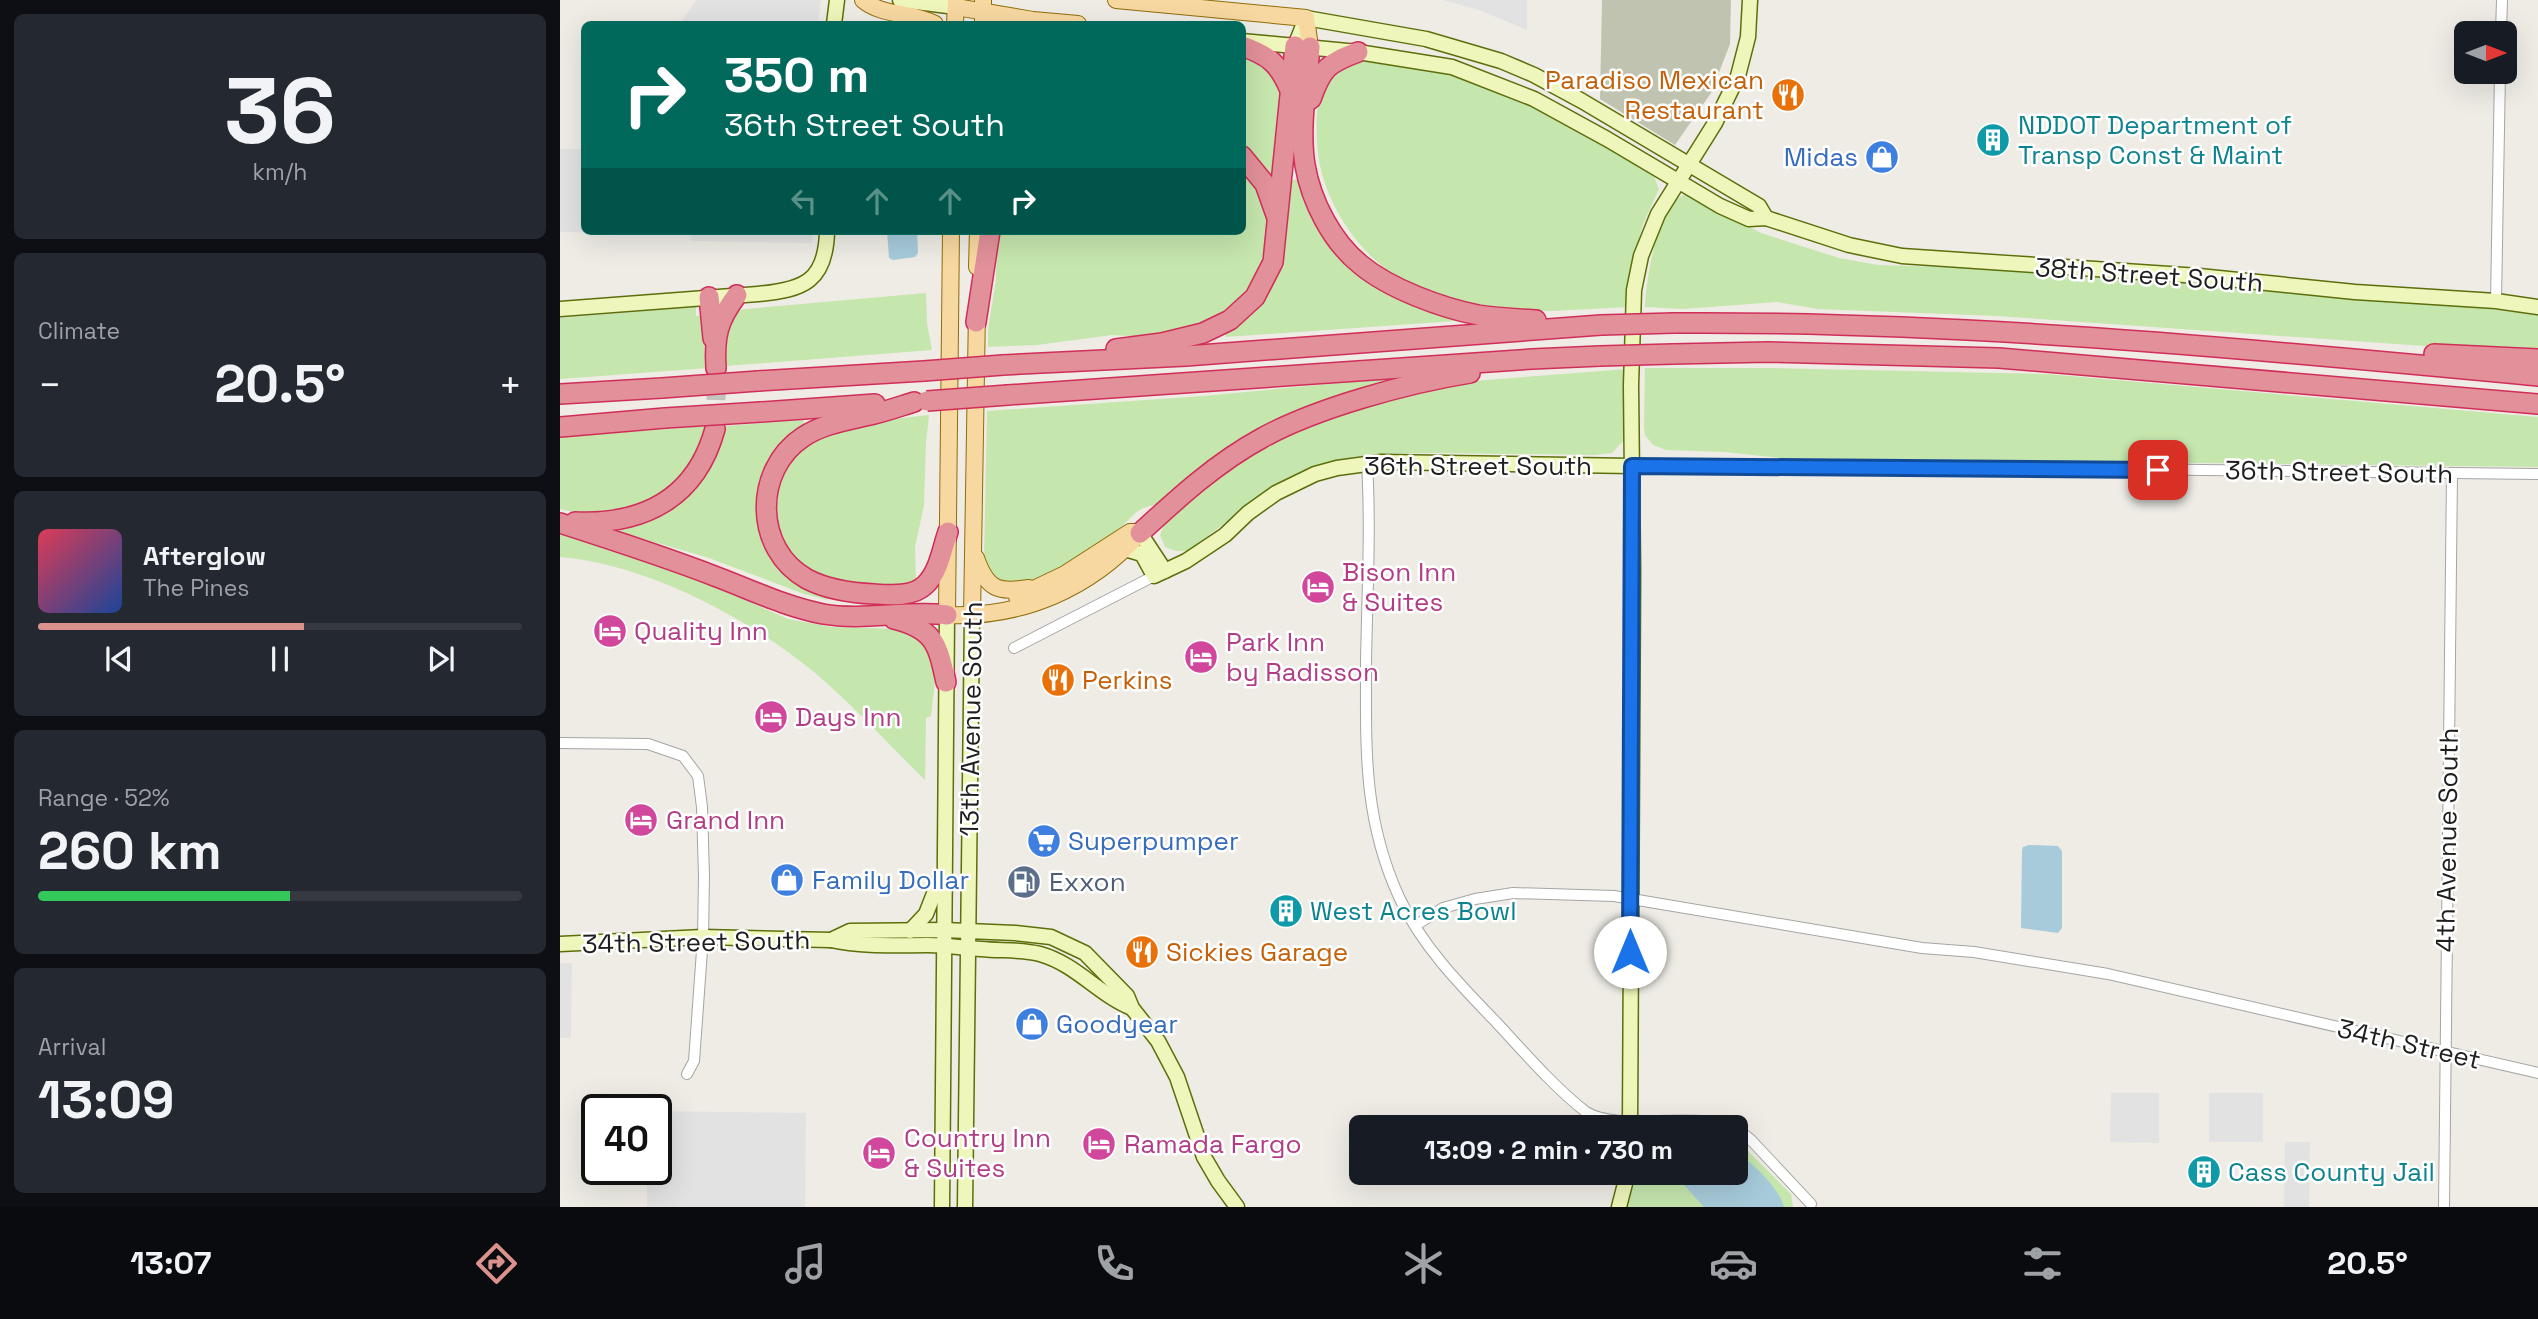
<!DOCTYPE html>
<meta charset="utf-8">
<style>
body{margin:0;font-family:"Space Grotesk",sans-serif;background:#242831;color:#f1f3f6;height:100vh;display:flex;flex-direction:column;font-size:26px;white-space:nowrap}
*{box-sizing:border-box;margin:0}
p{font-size:23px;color:#9ea1a6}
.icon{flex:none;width:38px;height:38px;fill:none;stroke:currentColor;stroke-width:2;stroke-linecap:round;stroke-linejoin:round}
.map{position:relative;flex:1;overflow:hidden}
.sheet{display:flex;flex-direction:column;gap:14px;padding:14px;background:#0d0f14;width:560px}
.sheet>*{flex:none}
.hud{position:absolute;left:21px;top:21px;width:665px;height:214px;border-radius:10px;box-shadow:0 7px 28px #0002;background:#00695c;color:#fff;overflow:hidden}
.needle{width:46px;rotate:90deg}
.fabs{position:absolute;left:1894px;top:21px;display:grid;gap:14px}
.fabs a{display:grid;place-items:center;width:63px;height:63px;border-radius:10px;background:#171b24;box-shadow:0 7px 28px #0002;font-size:35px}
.speed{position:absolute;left:21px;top:1094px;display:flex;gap:14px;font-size:35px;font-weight:700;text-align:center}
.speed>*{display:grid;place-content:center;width:91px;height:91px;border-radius:50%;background:#171b24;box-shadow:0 7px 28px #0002;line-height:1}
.speed .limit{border:4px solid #111;border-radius:10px;background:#fff;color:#111}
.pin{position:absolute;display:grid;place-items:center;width:60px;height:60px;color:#fff;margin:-30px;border-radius:14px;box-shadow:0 4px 10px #0006}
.me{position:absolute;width:77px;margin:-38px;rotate:0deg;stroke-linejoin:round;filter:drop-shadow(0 0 5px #0008)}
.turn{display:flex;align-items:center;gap:24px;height:147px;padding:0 28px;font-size:32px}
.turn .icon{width:91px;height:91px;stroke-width:2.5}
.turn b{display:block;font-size:49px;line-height:60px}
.lanes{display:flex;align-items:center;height:66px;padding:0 28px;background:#0003;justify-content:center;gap:35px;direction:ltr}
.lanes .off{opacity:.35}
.big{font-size:52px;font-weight:700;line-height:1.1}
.sheet .widget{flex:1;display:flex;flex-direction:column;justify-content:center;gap:10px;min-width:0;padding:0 24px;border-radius:10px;background:#242831}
.sheet .dial{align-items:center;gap:0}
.dial b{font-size:91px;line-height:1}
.song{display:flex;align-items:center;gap:21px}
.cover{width:84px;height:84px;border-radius:10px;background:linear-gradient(135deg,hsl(350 70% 55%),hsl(220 70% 35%))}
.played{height:7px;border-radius:4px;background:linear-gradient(90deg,#db918c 55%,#363941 55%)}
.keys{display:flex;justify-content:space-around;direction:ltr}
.heat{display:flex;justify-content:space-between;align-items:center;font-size:38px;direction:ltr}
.charge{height:10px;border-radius:5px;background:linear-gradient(90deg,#34c759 52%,#363941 0)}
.trip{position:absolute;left:789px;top:1115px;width:399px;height:70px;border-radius:10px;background:#171b24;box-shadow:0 7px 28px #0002;font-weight:700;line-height:70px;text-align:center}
.tab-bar{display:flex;height:112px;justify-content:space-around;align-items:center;background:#090b0e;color:#9ea1a6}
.tab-bar .icon{width:49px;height:49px}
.tab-bar .active{color:#db918c}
.tab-bar b{font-size:32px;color:#f1f3f6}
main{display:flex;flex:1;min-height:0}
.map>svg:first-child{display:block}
.construction{fill:#c1c3b1}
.grass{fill:#c5e6ad}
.parking{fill:#e2e2e2}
.water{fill:#a7cbda}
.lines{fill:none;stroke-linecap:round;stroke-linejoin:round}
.highway-tunnel{stroke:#c4c3bd;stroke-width:19;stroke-dasharray:19 10;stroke-linecap:butt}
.street-casing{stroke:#a5a5a5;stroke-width:12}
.secondary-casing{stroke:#5d6f0b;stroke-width:17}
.primary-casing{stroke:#906d08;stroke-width:18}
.highway-casing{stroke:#d02e59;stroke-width:22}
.street{stroke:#fff;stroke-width:10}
.secondary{stroke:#eff6bb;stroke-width:14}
.primary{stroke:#f7d8a1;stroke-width:16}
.highway{stroke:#e29099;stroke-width:19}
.highway-bridge-casing{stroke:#d02e59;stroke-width:22;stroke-linecap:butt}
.highway-bridge{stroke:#e29099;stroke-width:19}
.route-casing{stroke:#114b97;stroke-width:18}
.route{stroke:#1a73e8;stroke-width:12}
.labels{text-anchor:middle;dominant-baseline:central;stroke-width:5;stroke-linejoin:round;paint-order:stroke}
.food-label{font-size:26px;fill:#c56008;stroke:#fff;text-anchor:start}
.culture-label{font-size:26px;fill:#0d838f;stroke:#fff;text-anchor:start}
.shop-label{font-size:26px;fill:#366cbe;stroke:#fff;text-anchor:start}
.street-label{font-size:26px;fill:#1e1e1e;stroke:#fff}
.hotel-label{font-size:26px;fill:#b23c85;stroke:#fff;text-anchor:start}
.service-label{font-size:26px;fill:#4e5e75;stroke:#fff;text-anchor:start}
</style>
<main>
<section class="sheet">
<div class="widget dial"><b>36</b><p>km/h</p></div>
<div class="widget"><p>Climate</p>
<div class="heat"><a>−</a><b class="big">20.5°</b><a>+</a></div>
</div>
<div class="widget">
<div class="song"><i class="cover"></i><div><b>Afterglow</b><p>The Pines</p></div></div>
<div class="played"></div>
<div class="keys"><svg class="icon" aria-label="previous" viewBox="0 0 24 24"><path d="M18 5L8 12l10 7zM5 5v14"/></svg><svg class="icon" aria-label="pause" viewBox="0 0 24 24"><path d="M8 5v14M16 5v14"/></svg><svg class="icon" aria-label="next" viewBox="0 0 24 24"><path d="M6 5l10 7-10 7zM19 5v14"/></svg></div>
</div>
<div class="widget"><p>Range · 52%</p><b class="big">260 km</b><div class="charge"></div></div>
<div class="widget"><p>Arrival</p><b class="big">13:09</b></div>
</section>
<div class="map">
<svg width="1978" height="1207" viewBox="0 0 1978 1207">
<rect width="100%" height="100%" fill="#eeece5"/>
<path class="construction" d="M1042 0H1171L1170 44 1151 93 1115 145 1040 99Z"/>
<g class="grass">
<path d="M682 52 722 80 717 178 709 180 683 147Z"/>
<path d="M800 59C840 64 879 69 917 81 980 102 1037 140 1093 174L1099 189 1083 224 1072 263 1068 307C1022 309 975 314 929 309 918 308 908 304 898 301 876 294 853 288 834 275 791 246 758 191 757 140 756 121 756 87 772 73 779 67 791 63 800 59Z"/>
<path d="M683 163 708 206 707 258 683 301 639 328 589 337 552 335 477 345 428 347V330L436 279 437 231H682Z"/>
<path d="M741 177 777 248 896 315 895 321 666 337 664 331 689 314 729 182Z"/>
<path d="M1123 195H1128L1201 233 1279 258 1318 265 1412 268 1604 281 1875 303 1978 314V354L1437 316 1258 309 1217 302 1123 309 1085 307C1086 279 1097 210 1123 195Z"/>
<path d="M366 293 367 323 372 350 166 366 163 330 175 310Z"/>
<path d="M136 307V316H145L148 368 0 379V318Z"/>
<path d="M1085 368H1205L1487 374 1978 417V467L1221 458 1165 452 1106 450 1093 445 1085 435 1084 427Z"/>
<path d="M1067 369 1066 438 1052 453 1034 455 876 453 818 454 782 459 750 468 714 487 627 551H616L605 547 600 535 606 520 687 451 756 418 901 382Z"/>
<path d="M842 377 844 383 790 395 602 504C572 508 578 514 557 530 539 544 473 589 452 586 445 584 438 580 431 578L424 562 427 411 643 396Z"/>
<path d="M369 415 366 442 364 505 355 547 356 583 341 586H298L267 581 230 558 210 505 227 458 251 439 282 425Z"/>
<path d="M243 420 245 425C217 444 198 470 198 505 198 514 197 524 201 532 205 541 258 583 269 593L268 600 244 594 149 558 60 532 61 528C118 501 148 493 166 426Z"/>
<path d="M148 426 140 449 118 484 72 511 22 514 0 509V437Z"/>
<path d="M0 533 111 567 228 619 272 627 346 629 356 632 377 664 371 716 366 718 365 780C329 745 293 705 254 672 189 618 86 564 0 557Z"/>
<path d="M1176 1139 1231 1194 1233 1207H1067L1076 1173 1176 1172Z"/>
</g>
<g class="parking">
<path d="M136 0H261L258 24H120Z"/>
<path d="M883 0H967V30L919 10Z"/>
<path d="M0 149H24V231H100V234L0 232Z"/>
<path d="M131 231H253L252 243 131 241Z"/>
<path d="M0 963H12L11 1038H0Z"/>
<path d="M1551 1093H1599V1143L1550 1142Z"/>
<rect x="1649" y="1093" width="54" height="49"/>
<path d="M96 1111 246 1113 245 1207H87V1169H96Z"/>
<path d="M1725 1142H1750L1749 1207H1724Z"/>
</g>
<g class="water">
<path d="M327 231H357L358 253 355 257 333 260 329 258Z"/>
<path d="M1469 845 1498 846 1502 851V928L1498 933 1461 928 1462 850 1463 847Z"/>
<path d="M1176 1152C1193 1163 1218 1187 1224 1207H1144L1113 1173 1176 1172Z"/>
</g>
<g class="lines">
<path class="highway-tunnel" d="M155 429 157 370"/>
<g class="street-casing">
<g id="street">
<path d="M1941 33 1942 0"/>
<path d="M1936 301 1940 72"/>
<path d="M807 463C811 530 807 597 806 664 806 749 803 818 839 897 861 945 900 985 936 1022 964 1052 994 1087 1026 1112 1059 1132 1129 1111 1173 1127"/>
<path d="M1072 466 1385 467 1978 474"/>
<path d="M454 648 594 576"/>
<path d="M0 743 88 744 123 756 138 776 142 807 144 876 143 937 134 1061 127 1074"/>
<path d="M856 925 883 908 915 899 953 893 1054 896 1362 948 1414 952 1548 974 1978 1073"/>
<path d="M1176 1128 1191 1140 1251 1204"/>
<path d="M1884 1207 1892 473"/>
</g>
</g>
<g class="secondary-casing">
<g id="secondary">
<path d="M340 0 396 7"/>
<path d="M274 24 277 0"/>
<path d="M682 41 798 52 892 67 974 99 1047 139 1160 206 1189 219 1206 218 1289 245 1342 256 1639 276 1795 292 1936 301 1978 307"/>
<path d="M735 46 746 18 866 39 941 61 974 75 1022 101 1199 206 1206 218"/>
<path d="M0 309 198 294C244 290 266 281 267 231"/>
<path d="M580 533 605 571"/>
<path d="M565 549 582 554 594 576 626 561 665 535 688 513 716 493 755 474 777 468 821 462 1072 466"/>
<path d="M350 931 366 914 380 878"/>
<path d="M271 940 290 931 384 930 455 933 491 937 525 953 567 996 572 1008 598 1041 617 1077 644 1157 658 1181 677 1207"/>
<path d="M0 944 143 937 271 940C303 947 335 945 368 945 386 945 404 948 421 949 441 951 460 949 480 954 516 964 539 995 572 1008"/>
<path d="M1070 1127 1073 572 1071 385 1074 290 1081 256 1098 214 1155 123 1178 76 1188 37 1190 0"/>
<path d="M382 1207 387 615"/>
<path d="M405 1207 412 616"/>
<path d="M1059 1207 1068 1172"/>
</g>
</g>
<g class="primary-casing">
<g id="primary">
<path d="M303 0C321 16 353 12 375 24"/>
<path d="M556 0 746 18 750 47"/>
<path d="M396 7 473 20 518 24"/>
<path d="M395 24 396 0"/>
<path d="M423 24V0"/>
<path d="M391 231 387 615C462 618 530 589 580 533"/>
<path d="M417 267 418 231"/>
<path d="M416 558C427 589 437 593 469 588"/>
<path d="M457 597 505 574 570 532H577"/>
<path d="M412 616 417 310"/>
</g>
</g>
<g class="highway-casing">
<g id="highway">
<path d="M682 46C710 56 719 64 730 90"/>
<path d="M750 47C747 85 739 127 745 165 751 201 772 242 801 265 830 289 882 308 918 315 937 318 957 319 976 320"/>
<path d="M751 99C762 68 768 63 798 52"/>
<path d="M682 156 705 184 716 215"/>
<path d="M149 297 153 338"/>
<path d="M416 322 430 231"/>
<path d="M1114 323C1403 321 1691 349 1978 376"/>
<path d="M556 349 602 343 643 333 670 320 695 297 713 262 735 46"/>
<path d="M1113 354 1208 352 1439 358 1978 404"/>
<path d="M1874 354 1978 359"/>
<path d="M443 365 626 356 1041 325"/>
<path d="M156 368C154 336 158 320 177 295"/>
<path d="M198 381 364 371"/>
<path d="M0 394 102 388"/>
<path d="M448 395 972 359 1040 356"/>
<path d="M354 402C341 406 327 411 314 414 290 420 264 423 243 437 193 470 194 550 247 579 268 590 292 593 314 594 330 595 353 597 365 585 379 572 382 549 388 532"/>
<path d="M201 412 315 404"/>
<path d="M0 427 105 418"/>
<path d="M15 522C84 525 136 498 155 429"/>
<path d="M0 523C53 540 106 557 157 577 194 591 224 606 263 614 304 621 346 610 387 615"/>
<path d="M580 533C618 498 656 463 702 438 756 408 848 383 910 373"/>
<path d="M334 619C375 629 378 645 386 682"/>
</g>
</g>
<use href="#street" class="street"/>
<use href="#secondary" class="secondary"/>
<use href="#primary" class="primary"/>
<use href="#highway" class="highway"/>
<g class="highway-bridge-casing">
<g id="highway-bridge">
<path d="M1041 325 1114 323"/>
<path d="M1040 356 1113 354"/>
<path d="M364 371 443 365"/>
<path d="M102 388 198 381"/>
<path d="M367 401 448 395"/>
<path d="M105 418 201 412"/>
</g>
</g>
<use href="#highway-bridge" class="highway-bridge"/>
</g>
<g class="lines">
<g class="route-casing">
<path id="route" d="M1070 952 1072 466 1598 470"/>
</g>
<use href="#route" class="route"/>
</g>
<defs>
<g id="restaurant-disc" transform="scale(1.75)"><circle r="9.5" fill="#e8710a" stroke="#fff"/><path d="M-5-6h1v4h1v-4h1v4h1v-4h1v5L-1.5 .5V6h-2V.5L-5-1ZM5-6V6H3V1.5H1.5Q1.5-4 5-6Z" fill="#fff"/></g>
<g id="building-disc" transform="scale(1.75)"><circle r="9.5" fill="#0f9aa8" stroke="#fff"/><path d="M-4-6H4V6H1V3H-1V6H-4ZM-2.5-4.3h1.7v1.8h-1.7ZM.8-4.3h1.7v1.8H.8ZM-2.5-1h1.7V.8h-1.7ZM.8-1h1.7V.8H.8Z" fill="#fff"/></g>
<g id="shop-disc" transform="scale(1.75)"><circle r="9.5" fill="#3f7fe0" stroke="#fff"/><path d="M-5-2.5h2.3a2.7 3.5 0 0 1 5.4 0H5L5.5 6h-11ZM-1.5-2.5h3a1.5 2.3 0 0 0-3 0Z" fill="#fff"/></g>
<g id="hotel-disc" transform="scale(1.75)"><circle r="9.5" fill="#d1479c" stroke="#fff"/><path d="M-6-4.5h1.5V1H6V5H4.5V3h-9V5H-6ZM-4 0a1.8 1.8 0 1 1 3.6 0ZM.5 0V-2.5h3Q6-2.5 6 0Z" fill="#fff"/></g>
<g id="supermarket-disc" transform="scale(1.75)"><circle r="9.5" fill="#3f7fe0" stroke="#fff"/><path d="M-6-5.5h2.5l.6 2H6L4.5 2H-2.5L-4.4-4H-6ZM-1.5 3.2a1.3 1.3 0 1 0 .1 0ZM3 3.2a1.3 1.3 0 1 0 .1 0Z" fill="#fff"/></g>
<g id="fuel-disc" transform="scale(1.75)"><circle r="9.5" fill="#5c6f8a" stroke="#fff"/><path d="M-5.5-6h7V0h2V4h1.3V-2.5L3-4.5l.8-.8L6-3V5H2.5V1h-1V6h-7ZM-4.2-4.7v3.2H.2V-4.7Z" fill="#fff"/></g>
</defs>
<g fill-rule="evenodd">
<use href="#restaurant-disc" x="1228" y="95"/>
<use href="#building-disc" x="1433" y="140"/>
<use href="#shop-disc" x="1322" y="157"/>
<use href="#hotel-disc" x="758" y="587"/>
<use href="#hotel-disc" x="50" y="631"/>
<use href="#hotel-disc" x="641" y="657"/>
<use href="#restaurant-disc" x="498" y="680"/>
<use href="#hotel-disc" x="211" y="717"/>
<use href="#hotel-disc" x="81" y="820"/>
<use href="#supermarket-disc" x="484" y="841"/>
<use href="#shop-disc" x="227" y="880"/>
<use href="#fuel-disc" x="464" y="882"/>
<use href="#building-disc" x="726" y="911"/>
<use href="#restaurant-disc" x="582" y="952"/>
<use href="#shop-disc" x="472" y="1024"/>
<use href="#hotel-disc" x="539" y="1144"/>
<use href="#hotel-disc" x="319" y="1153"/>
<use href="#building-disc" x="1644" y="1172"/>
</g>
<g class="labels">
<g class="food-label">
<text x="1204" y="80" text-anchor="end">Paradiso Mexican<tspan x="1204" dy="30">Restaurant</tspan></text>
<text x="522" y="680">Perkins</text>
<text x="606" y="952">Sickies Garage</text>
</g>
<g class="culture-label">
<text x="1458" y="125">NDDOT Department of<tspan x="1458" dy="30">Transp Const &amp; Maint</tspan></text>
<text x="750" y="911">West Acres Bowl</text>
<text x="1668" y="1172">Cass County Jail</text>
</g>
<g class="shop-label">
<text x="1298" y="157" text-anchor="end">Midas</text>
<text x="508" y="841">Superpumper</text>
<text x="252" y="880">Family Dollar</text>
<text x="496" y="1024">Goodyear</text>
</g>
<g class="street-label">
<text transform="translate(1589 275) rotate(4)">38th Street South</text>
<text x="918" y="466">36th Street South</text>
<text transform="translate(1779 472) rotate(1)">36th Street South</text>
<text transform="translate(411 719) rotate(-89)">13th Avenue South</text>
<text transform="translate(1887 840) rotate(-89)">4th Avenue South</text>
<text transform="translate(136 942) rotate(-1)">34th Street South</text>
<text transform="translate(1849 1044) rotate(13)">34th Street</text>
</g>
<g class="hotel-label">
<text x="782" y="572">Bison Inn<tspan x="782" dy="30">&amp; Suites</tspan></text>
<text x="74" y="631">Quality Inn</text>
<text x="666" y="642">Park Inn<tspan x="666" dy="30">by Radisson</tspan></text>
<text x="235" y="717">Days Inn</text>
<text x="106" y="820">Grand Inn</text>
<text x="344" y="1138">Country Inn<tspan x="344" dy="30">&amp; Suites</tspan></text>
<text x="564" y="1144">Ramada Fargo</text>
</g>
<g class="service-label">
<text x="489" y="882">Exxon</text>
</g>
</g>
</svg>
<div class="fabs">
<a><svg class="needle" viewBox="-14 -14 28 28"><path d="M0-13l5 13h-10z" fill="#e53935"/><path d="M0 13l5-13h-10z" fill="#9ea1a6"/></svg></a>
</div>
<div class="speed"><div class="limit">40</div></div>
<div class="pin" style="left:1598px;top:470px;background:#d93025"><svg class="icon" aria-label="arrive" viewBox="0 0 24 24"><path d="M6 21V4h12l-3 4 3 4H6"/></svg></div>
<svg class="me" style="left:1070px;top:952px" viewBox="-20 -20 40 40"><circle r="19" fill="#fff"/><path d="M0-13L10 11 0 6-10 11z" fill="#1a73e8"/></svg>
<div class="trip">13:09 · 2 min · 730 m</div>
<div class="hud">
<div class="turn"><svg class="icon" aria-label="right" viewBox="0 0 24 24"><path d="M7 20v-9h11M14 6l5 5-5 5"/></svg><div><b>350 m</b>36th Street South</div></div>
<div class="lanes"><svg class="icon off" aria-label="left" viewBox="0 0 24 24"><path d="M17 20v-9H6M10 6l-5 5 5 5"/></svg><svg class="icon off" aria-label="ahead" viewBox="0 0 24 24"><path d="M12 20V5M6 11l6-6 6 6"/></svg><svg class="icon off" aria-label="ahead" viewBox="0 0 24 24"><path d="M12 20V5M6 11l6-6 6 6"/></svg><svg class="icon" aria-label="right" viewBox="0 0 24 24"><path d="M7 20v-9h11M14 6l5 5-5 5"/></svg></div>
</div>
</div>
</main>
<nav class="tab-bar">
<b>13:07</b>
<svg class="icon active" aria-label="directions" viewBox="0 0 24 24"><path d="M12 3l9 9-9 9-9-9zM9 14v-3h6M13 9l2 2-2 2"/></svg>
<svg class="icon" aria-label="music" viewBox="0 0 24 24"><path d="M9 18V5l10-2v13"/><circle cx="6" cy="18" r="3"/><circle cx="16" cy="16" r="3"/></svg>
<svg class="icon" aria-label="phone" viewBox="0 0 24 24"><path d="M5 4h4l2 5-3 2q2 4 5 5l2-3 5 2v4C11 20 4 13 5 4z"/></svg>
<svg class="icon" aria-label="climate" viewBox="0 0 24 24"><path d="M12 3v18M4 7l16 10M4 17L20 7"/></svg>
<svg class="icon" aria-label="car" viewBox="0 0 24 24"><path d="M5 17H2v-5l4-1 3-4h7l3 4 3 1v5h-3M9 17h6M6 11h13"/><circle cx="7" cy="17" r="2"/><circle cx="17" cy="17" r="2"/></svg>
<svg class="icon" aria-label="filters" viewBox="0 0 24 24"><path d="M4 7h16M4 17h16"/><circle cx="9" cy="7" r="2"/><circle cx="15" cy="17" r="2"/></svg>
<b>20.5°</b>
</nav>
